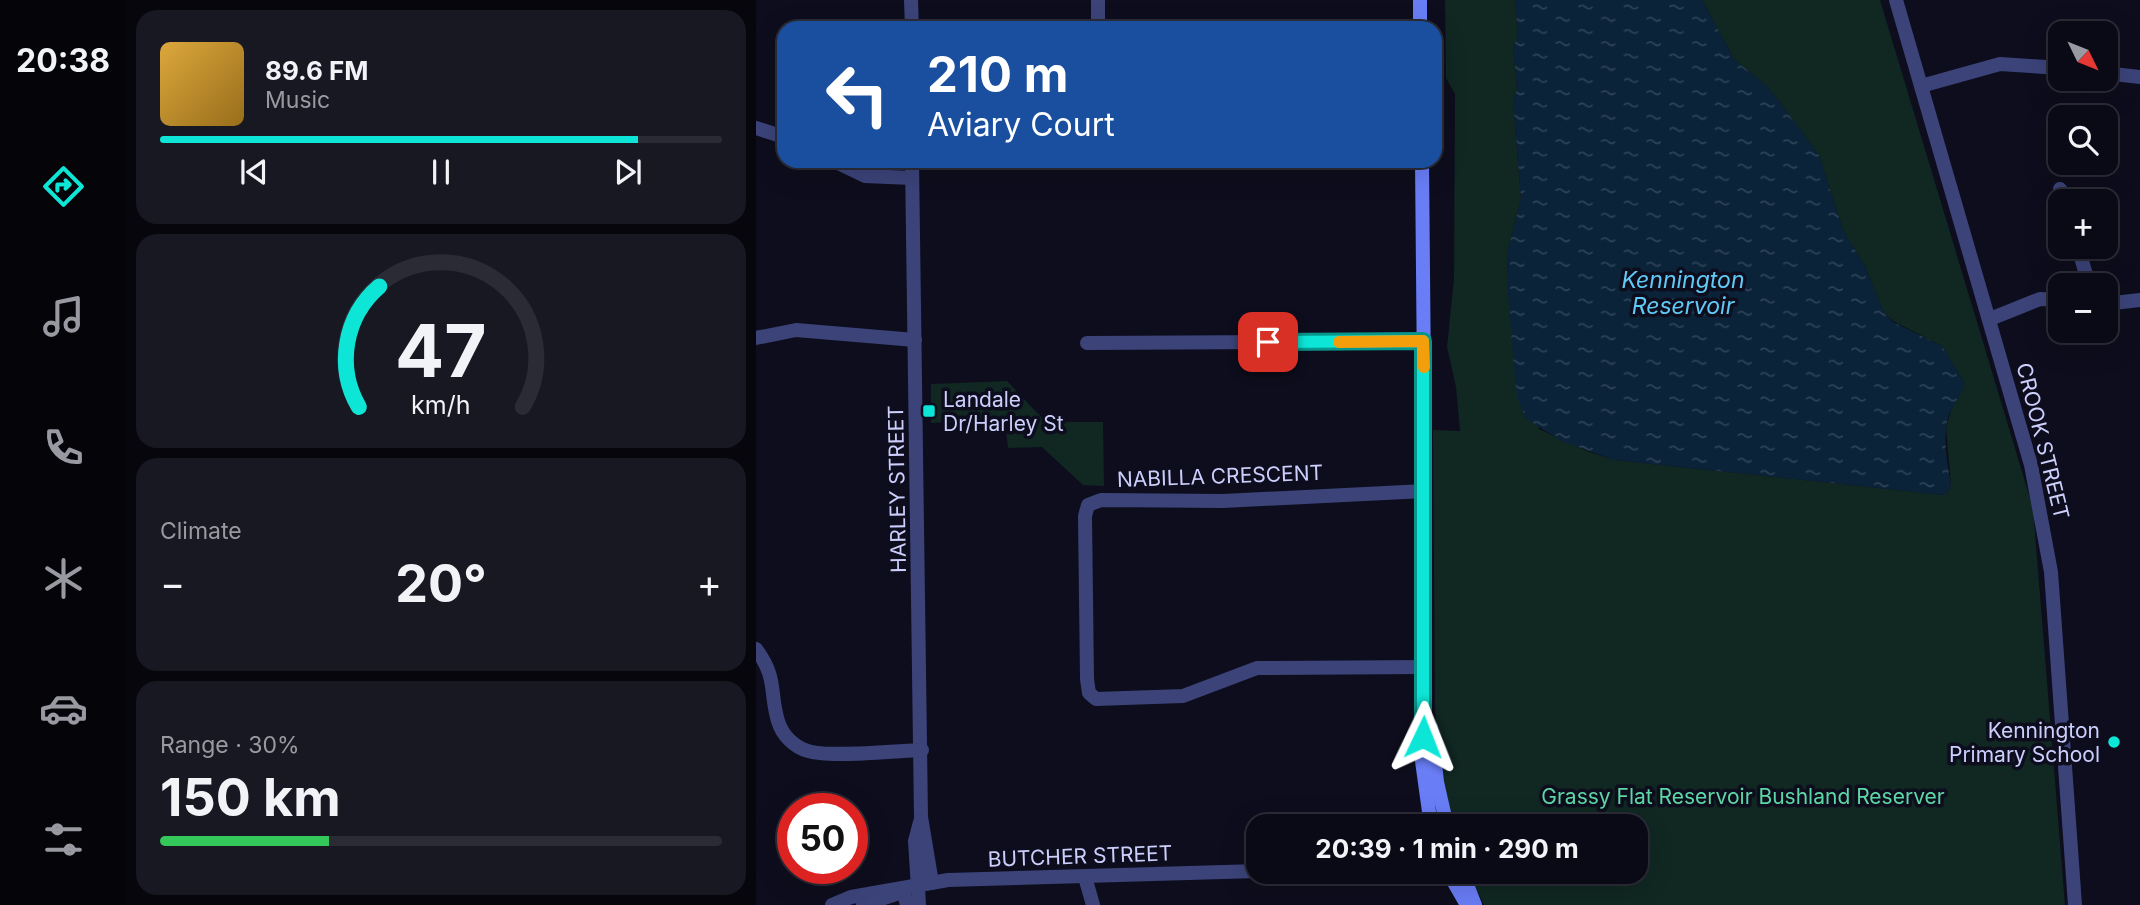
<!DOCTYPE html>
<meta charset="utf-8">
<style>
body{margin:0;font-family:Inter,sans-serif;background:#181823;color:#f1f3f6;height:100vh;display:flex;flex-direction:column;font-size:26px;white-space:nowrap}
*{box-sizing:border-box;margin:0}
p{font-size:23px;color:#999aa1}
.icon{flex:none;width:38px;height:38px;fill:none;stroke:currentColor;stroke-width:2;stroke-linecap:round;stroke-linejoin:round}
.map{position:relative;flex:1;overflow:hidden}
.drawer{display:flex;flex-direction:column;gap:10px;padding:10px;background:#06060c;width:630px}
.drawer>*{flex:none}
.top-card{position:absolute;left:21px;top:21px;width:665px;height:147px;border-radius:21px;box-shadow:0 7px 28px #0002,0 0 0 2px #2a2b35;background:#1a4fa0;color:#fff;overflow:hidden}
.needle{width:46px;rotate:133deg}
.controls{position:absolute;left:1292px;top:21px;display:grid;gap:14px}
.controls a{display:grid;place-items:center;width:70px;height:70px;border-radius:14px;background:#0a0a16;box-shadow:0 7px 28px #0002,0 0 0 2px #2a2b35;font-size:35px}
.speed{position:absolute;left:21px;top:793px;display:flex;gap:14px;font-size:35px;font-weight:700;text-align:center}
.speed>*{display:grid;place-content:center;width:91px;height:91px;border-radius:50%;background:#0a0a16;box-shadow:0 7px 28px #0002,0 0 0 2px #2a2b35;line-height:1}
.speed .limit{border:10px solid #d22;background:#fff;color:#111}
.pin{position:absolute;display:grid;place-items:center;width:60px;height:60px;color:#fff;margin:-30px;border-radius:14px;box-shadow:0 4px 10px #0006}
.me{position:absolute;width:77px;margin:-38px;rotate:2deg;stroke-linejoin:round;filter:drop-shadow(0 0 5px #0008)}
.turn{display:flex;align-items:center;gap:24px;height:147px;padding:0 35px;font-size:32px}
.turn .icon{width:91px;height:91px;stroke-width:2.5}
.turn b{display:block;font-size:49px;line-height:60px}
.big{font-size:52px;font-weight:700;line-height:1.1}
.drawer .card{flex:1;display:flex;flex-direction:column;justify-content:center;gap:10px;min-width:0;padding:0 24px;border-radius:21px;background:#181823}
.drawer .dial{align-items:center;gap:0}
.dial svg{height:182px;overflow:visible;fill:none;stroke:#2a2b35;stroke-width:7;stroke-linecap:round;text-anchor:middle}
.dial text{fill:#f1f3f6;stroke:none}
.song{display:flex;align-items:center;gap:21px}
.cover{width:84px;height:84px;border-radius:10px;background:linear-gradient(135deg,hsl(40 70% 55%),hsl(40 70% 35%))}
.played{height:7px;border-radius:4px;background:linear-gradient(90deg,#0de6d7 85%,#2a2b35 85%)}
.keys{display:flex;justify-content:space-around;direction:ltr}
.heat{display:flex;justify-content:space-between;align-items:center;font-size:38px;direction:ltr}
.charge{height:10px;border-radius:5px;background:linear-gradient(90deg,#34c759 30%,#2a2b35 0)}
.trip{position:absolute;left:490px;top:814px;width:402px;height:70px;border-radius:21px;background:#0a0a16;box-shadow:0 7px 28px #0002,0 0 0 2px #2a2b35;font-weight:700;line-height:70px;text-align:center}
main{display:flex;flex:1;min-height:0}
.menu{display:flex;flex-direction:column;width:126px;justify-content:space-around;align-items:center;background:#040409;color:#999aa1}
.menu .icon{width:49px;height:49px}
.menu .active{color:#0de6d7}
.menu b{font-size:32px;color:#f1f3f6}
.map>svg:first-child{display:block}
.park{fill:#102722}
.water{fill:url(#water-ripples)}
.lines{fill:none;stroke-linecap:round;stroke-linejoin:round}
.minor{stroke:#3b4379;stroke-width:14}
.secondary{stroke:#697df6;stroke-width:14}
.route-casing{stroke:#08968c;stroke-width:18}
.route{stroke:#0de6d7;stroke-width:12}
.slow{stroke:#f59e0b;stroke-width:12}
.poi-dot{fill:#0de6d7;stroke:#0d0d1d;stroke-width:2.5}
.labels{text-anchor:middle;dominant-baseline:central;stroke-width:7;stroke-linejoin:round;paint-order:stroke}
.poi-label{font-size:21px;fill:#cccffc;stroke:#0d0d1d;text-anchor:start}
.street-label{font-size:21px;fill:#cccffc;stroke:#0d0d1d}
.park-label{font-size:21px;fill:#5dd7a4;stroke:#0d0d1d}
.water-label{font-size:23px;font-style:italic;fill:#60caf6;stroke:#0d0d1d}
</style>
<main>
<nav class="menu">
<b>20:38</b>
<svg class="icon active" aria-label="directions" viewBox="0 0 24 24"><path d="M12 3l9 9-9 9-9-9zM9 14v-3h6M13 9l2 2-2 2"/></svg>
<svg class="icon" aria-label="music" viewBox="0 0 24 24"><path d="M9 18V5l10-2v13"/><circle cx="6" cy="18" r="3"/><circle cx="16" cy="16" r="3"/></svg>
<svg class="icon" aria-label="phone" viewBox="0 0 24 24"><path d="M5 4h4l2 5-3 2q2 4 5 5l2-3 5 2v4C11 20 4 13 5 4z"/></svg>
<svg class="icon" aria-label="climate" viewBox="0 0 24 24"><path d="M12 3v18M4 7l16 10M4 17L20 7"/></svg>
<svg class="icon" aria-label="car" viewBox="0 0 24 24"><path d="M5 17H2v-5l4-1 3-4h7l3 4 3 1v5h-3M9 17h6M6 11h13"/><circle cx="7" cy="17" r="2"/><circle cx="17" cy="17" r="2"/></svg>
<svg class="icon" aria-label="filters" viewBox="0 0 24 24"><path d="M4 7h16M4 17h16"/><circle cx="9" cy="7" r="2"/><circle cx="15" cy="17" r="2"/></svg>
</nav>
<section class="drawer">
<div class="card">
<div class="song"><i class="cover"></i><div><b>89.6 FM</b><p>Music</p></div></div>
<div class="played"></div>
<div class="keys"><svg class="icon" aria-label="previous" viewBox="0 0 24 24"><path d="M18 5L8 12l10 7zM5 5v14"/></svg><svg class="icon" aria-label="pause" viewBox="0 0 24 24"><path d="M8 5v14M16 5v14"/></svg><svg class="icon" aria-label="next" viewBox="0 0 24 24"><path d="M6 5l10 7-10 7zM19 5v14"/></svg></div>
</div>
<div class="card dial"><svg viewBox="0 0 100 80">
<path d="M14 69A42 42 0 1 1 86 69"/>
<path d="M14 69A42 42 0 0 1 23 16" stroke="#0de6d7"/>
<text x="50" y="56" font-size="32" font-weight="700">47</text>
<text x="50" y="72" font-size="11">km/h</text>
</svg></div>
<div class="card"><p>Climate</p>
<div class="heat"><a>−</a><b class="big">20°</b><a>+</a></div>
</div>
<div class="card"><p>Range · 30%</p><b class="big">150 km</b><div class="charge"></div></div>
</section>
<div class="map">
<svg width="1384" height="905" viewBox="0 0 1384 905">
<defs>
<pattern id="water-ripples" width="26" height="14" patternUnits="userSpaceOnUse" patternTransform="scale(1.75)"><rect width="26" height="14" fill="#0b2338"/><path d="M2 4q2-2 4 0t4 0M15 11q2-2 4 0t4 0" fill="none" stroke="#2d4256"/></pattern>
</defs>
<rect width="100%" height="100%" fill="#0d0d1d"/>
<g class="park">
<path d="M689 0H759L762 37 757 46 761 90 757 100 765 199 752 249 751 282 757 328 783 429 831 451 858 460 1189 495 1195 486 1190 428 1195 410 1208 383 1186 346 1137 321 1128 313 1109 266 1087 230 1063 155 1012 87 978 59 946 0H1124L1277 508 1309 905H728L712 872H880V826H695L683 764 679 710 677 430 704 431 700 387 691 347 698 279 699 94 690 78Z"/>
<path d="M251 381 290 422H347L348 486 327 485 286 447 252 448 249 420 175 423V384Z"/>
</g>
<path class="water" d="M759 0H946L978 59 1012 87 1063 155 1087 230 1109 266 1128 313 1137 322 1186 346 1208 383C1207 397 1195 405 1192 418 1186 440 1192 465 1195 486L1189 495 858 460 806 441 770 419 762 400 759 381 751 282 752 249 765 199 757 100 761 90 757 46 762 37Z"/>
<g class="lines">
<g class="minor">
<path d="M155 0 156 28"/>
<path d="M342 0V28"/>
<path d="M1140 0 1275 465 1295 572 1319 905"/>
<path d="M1349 73 1384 77"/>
<path d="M1165 86 1244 64 1304 68"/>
<path d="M0 128 28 137"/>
<path d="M78 161 109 176 156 178"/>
<path d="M156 161 165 817 176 883"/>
<path d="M1304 189 1312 200H1322"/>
<path d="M1322 247 1333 285"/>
<path d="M1349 304 1384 300"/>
<path d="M1234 319 1284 299 1304 300"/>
<path d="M0 338 40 330 159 340"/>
<path d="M331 343 667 341"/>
<path d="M0 649C22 679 13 691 22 721 26 735 38 747 52 751 72 758 141 751 166 750"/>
<path d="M669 667 501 668 427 696 340 699 333 693 331 679 329 516 332 505 345 500 467 501 669 491"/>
<path d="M329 877 337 905"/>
<path d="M147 890 151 905"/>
<path d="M76 905 95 897 192 880 502 871"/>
<path d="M107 905 140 894"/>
<path d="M163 905 159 841 164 822"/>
</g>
<g class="secondary">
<path d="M664 0V28"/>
<path d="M666 161 669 491 666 761 675 826"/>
<path d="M675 728 681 782 691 826"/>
<path d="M692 872 711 905"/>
<path d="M706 872 719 905"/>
</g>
</g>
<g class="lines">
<g class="route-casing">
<path id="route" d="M512 342 667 341V737"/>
</g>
<use href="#route" class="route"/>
<path class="slow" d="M583 342 667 341 668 367"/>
</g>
<g class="poi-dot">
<rect x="166" y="404" width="14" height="14" rx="3.5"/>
<circle cx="1358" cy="742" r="7"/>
</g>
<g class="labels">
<g class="poi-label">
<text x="187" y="399">Landale<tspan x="187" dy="24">Dr/Harley St</tspan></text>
<text x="1344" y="730" text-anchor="end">Kennington<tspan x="1344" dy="24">Primary School</tspan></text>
</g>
<g class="street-label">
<text transform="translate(1287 441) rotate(76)">CROOK STREET</text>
<text transform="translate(464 476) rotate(-2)">NABILLA CRESCENT</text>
<text transform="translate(141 489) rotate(-91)">HARLEY STREET</text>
<text transform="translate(324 856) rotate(-2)">BUTCHER STREET</text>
</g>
<g class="park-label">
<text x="987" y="796">Grassy Flat Reservoir Bushland Reserver</text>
</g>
<g class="water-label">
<text x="927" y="280">Kennington<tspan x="927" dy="26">Reservoir</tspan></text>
</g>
</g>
</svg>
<div class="controls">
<a><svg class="needle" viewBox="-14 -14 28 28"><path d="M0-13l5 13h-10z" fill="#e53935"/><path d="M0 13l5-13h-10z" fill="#999aa1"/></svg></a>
<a><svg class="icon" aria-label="search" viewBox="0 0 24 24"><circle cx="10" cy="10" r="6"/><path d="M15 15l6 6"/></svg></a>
<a>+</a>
<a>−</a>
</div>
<div class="speed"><div class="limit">50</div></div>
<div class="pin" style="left:512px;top:342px;background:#d93025"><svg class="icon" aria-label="arrive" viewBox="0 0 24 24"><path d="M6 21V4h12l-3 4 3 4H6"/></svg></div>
<svg class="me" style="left:667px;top:737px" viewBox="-20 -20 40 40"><path d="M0-17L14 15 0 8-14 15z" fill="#0de6d7" stroke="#fff" stroke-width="4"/></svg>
<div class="trip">20:39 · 1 min · 290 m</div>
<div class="top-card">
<div class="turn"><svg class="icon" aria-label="left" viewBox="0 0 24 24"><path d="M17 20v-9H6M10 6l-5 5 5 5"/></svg><div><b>210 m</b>Aviary Court</div></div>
</div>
</div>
</main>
